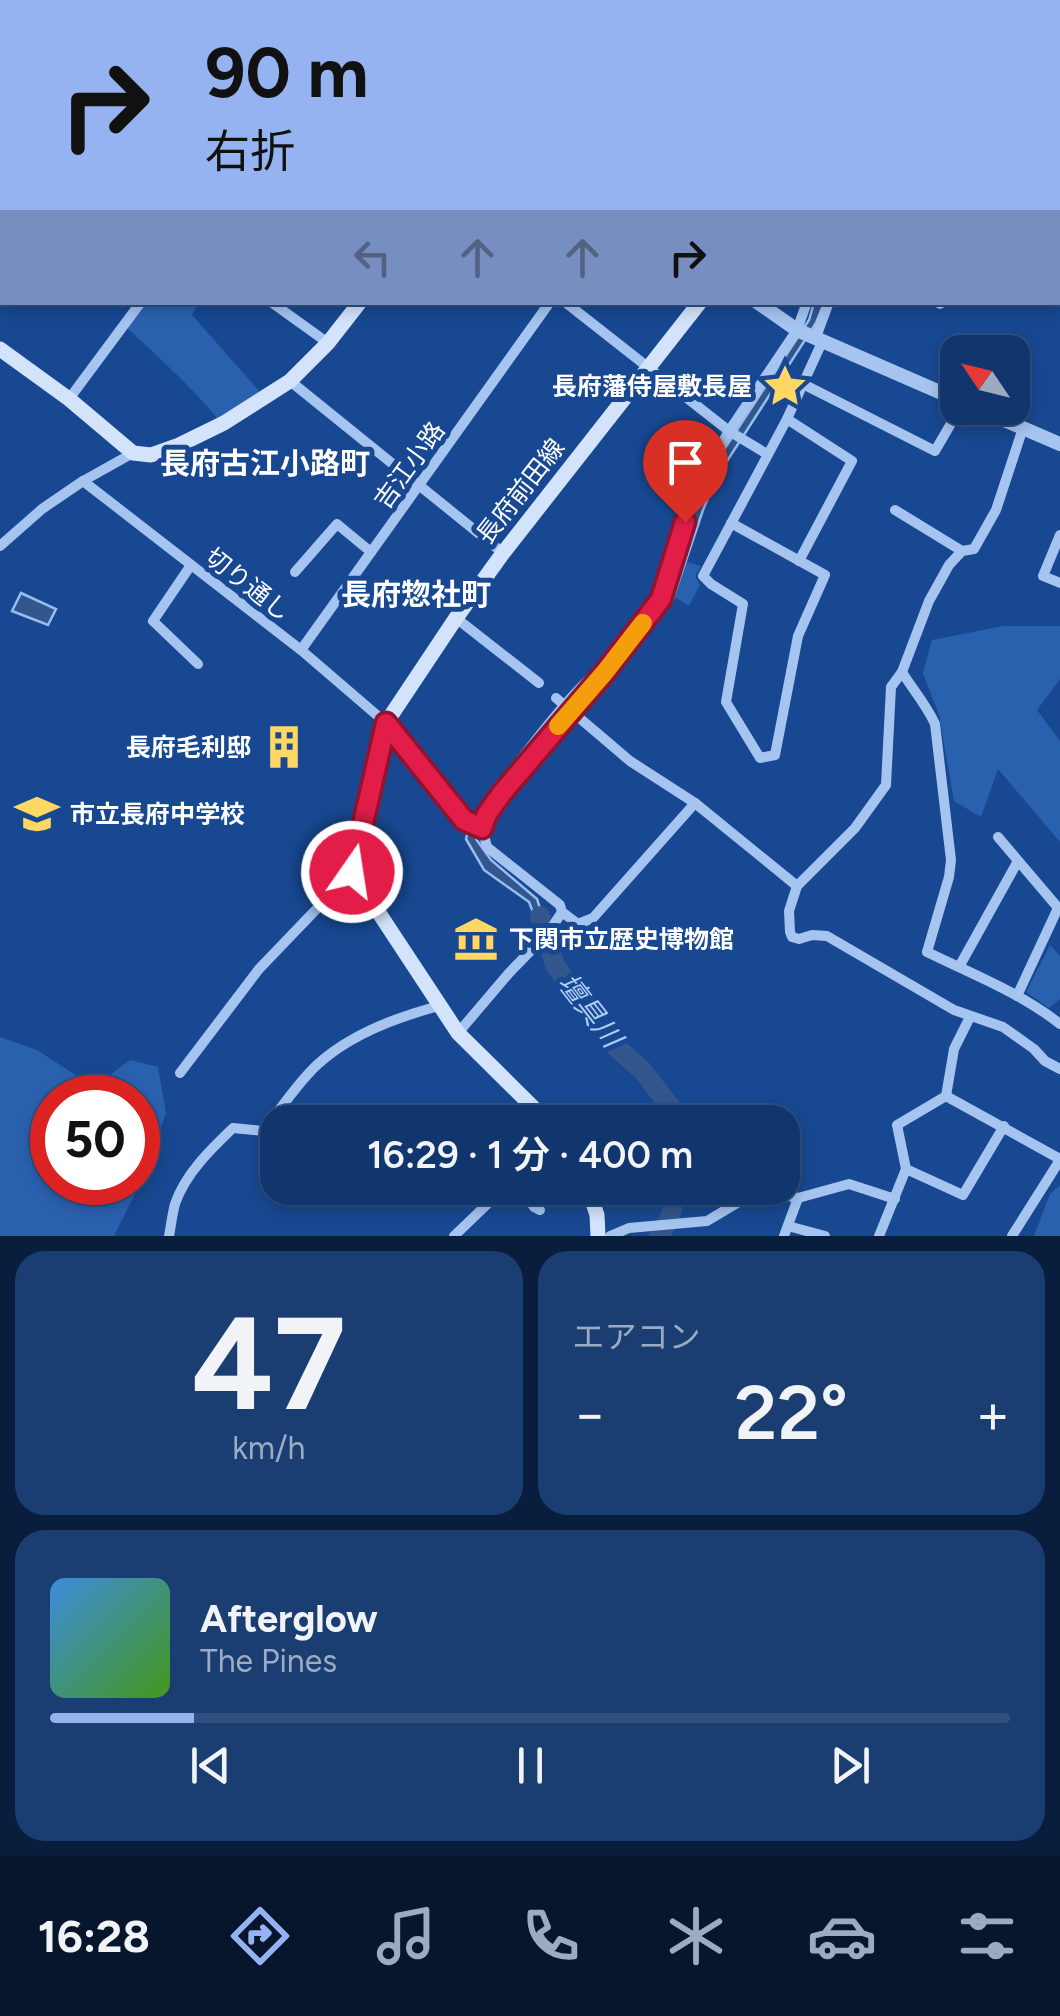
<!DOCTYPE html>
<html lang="ja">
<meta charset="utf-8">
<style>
body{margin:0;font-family:Figtree,"Noto Sans JP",sans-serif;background:#1a3e72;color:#f1f3f6;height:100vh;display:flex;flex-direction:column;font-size:38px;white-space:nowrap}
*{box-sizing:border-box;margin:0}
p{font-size:32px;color:#9cabc2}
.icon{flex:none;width:55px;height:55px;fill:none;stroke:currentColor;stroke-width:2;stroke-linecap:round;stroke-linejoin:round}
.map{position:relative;height:1236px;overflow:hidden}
.side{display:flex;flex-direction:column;gap:15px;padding:15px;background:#091e3c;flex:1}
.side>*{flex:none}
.hud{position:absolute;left:0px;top:0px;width:1060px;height:305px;box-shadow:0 5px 15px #0003,0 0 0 2px #305080;background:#95b2f1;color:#111;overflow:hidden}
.needle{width:65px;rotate:305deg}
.tools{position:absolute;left:940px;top:335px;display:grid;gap:20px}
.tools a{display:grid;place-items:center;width:90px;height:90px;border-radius:20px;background:#11366d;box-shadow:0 5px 15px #0003,0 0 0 2px #305080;font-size:50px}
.speed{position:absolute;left:30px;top:1075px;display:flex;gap:20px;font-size:50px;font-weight:700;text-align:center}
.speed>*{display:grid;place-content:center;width:130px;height:130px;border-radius:50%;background:#11366d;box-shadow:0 5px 15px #0003,0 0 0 2px #305080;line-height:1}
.speed .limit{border:15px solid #d22;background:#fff;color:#111}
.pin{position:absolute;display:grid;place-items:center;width:85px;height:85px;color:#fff;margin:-102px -42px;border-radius:50% 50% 50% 0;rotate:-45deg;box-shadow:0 0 10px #0007}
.pin .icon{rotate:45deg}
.me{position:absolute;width:110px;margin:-55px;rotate:13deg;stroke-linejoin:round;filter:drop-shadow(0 0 8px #0008)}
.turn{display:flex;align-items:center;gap:35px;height:210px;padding:0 40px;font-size:45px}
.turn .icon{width:130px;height:130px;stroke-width:2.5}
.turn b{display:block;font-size:70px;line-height:85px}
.lanes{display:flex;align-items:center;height:95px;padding:0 40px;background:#0003;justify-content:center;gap:50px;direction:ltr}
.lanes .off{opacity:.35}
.big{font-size:75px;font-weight:600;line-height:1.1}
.side .widget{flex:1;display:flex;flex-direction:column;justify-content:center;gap:15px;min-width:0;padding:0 35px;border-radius:30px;background:#1a3e72}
.side .dial{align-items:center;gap:0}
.dial b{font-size:130px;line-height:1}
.song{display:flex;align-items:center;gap:30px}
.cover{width:120px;height:120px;border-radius:15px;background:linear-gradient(135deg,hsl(210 70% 55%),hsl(100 70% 35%))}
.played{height:10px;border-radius:5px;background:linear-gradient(90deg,#95b2f1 15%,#305080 15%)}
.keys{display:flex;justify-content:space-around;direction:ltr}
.heat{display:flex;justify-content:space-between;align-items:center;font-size:55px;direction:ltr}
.side .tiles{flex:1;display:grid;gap:15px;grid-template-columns:1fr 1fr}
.widget:last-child{grid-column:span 2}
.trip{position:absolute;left:260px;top:1105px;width:540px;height:100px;border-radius:30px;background:#11366d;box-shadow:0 5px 15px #0003,0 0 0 2px #305080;font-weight:600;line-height:100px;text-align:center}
.tabs{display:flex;height:160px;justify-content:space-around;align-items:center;background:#07162c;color:#9cabc2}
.tabs .icon{width:70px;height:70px}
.tabs .on{color:#95b2f1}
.tabs b{font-size:45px;color:#f1f3f6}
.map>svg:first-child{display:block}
.green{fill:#2a61af;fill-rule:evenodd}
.water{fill:#33568c;stroke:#97bef2;stroke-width:2.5}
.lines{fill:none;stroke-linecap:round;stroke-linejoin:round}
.river{stroke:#33568c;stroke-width:20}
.minor{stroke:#a5c4f0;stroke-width:10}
.tertiary{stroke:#a5c4f0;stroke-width:14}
.secondary{stroke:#d3e3fb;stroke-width:15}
.route-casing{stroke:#92132f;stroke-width:25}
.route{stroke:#e11d48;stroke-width:18}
.slow{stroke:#f59e0b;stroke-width:18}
.labels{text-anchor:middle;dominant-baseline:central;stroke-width:10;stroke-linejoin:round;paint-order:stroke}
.poi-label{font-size:25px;font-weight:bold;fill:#fff;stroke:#174891;text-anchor:end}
.street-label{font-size:25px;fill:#fff;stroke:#174891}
.water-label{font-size:28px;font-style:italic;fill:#b1cef7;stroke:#174891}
.quarter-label{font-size:30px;font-weight:bold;fill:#fff;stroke:#174891}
</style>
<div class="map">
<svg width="1060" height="1236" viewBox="0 0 1060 1236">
<rect width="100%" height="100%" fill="#174891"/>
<g class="green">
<path d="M141 303H199L192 315 260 392 219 420C190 385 157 356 124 325Z"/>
<path d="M687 562 701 566 695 576 700 585 689 606 675 597Z"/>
<path d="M1003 626H1060V679L1037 710 1060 741V842L998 769 981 817 954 801 939 715 923 673 932 640Z"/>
<path d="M1050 945 1060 956V999L1049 1008 1026 992Z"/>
<path d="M0 1037 37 1050 94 1087 130 1060 158 1067 166 1113 146 1171 114 1236H0ZM52 1098H138V1182H52Z"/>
<path d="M1060 1185V1236H1034L1050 1194Z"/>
</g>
<g class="water">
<path d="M814 303H824L816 323 718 475 703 510 673 599 614 671H602L552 723 479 822 476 839 491 860 537 899 547 929 542 935 529 902 484 870 466 839 469 827C490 794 577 671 609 661L658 610 668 592 697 497 706 477 796 340 809 320Z"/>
<path d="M21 593 56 609 48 625 12 611Z"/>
</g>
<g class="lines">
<g class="river">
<path d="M540 916 555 965 610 1042 642 1070 672 1109 678 1122"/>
<path d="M659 1236 669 1220 678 1188"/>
</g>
<g class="minor">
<path d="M46 0 47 2"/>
<path d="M532 0 535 2"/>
<path d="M687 0 692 2"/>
<path d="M111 2 114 0"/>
<path d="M280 2 282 0"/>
<path d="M458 2 461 0"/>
<path d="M716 2 717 0"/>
<path d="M832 2 833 0"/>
<path d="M922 2 923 0"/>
<path d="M1058 60 1060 58"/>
<path d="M1058 93 1060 96"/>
<path d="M1058 153 1060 148"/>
<path d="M0 215 2 212"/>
<path d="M0 269 2 266"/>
<path d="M1058 282 1060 284"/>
<path d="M271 302 328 343"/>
<path d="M565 302 729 431 767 454"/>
<path d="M938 302 940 304"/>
<path d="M816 337 829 302"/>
<path d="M290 381 503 553"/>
<path d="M803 384 935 451 960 408"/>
<path d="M69 399 141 302"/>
<path d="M787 419 852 461 799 561"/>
<path d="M1023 428 996 510 974 549 962 551 949 565 929 601 902 672 891 687 886 785 855 828 797 886 789 911 790 932 792 937 799 939 812 935 827 936 954 1010 1003 1027 1034 1049 1045 1061 1060 1069"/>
<path d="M83 481 301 650 386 723 464 820 482 828"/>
<path d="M895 510 962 551"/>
<path d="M731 523 825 575 798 636 775 755 760 758 726 702 743 604 711 584 703 576 787 419 823 340"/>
<path d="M1060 535 1043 576 1060 583"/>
<path d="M0 546 42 509 83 481 133 453"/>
<path d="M191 565 153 621 198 664"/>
<path d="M295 572 337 524 371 552"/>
<path d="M456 618 539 683"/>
<path d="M301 650 550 302"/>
<path d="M902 672C913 690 926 704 935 724L951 860 949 877 927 952C972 974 1021 993 1060 1024"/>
<path d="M556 698 630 761 695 803 797 886"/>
<path d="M998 837 1060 910"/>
<path d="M562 912 578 924 593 918 695 803"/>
<path d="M959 967 1018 861"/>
<path d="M1017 996 1058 908"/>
<path d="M458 1033 509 973 548 933 562 912 560 905 487 847 482 828 487 814 571 710 605 673 661 599 693 496 701 478 729 431 797 330 807 302"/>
<path d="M180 1073 259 969 352 872"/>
<path d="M946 1096 954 1049 970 1017"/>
<path d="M906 1169 963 1195 1004 1126"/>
<path d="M521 1188 534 1207 540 1210"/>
<path d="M788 1226 825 1236"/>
<path d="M169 1236C171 1226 172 1215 175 1204 185 1174 211 1149 233 1128L263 1131C281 1109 298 1082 318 1064 351 1034 397 1017 439 1006"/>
<path d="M454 1236 504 1188"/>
<path d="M610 1236 629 1228 707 1221 759 1190 798 1198 849 1184 895 1199"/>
<path d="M784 1236 798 1198"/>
<path d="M879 1236 906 1169 897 1125 946 1096 1060 1159"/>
<path d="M1012 1236 1060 1160"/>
</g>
<g class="tertiary">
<path d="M396 0 398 2"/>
<path d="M757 302 797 330 958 400"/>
<path d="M976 408 1060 444"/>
</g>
<g class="secondary">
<path d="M582 2 583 0"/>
<path d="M0 349 69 399 133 453 151 455 179 445 224 423 290 381 328 343 360 302"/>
<path d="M548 1122 458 1033 352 872 386 723 456 618 503 553 700 302"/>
<path d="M588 1188 597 1215 598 1236"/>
</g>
</g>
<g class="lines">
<g class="route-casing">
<path id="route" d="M352 872 386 723 464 820 482 828 487 814 502 793 605 672 661 599 685 522"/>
</g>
<use href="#route" class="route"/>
<path class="slow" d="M558 726 605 672 643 623"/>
</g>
<defs>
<g id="sight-bare" transform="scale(3.45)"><path d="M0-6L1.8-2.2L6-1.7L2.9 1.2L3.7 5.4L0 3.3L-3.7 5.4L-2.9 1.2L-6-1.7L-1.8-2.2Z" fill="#ffd864" stroke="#174891" stroke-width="2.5" paint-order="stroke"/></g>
<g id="building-bare" transform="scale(3.45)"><path d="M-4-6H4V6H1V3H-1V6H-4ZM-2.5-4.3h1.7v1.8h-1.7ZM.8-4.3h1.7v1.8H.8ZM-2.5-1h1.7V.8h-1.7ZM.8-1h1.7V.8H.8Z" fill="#ffd864" stroke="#174891" stroke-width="2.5" paint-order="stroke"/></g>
<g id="school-bare" transform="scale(3.45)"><path d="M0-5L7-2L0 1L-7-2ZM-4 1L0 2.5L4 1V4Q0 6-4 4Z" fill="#ffd864" stroke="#174891" stroke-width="2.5" paint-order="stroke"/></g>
<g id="museum-bare" transform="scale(3.45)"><path d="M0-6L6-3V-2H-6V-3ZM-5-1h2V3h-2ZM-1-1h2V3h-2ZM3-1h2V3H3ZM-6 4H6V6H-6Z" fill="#ffd864" stroke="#174891" stroke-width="2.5" paint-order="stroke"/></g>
</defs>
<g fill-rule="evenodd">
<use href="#sight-bare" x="785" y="386"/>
<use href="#building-bare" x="284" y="747"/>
<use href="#school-bare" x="37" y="814"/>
<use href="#museum-bare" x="476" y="939"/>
</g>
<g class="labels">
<g class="poi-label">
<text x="752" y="386">長府藩侍屋敷長屋</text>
<text x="251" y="747">長府毛利邸</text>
<text x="70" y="814" text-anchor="start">市立長府中学校</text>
<text x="509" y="939" text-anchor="start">下関市立歴史博物館</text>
</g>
<g class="street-label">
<text transform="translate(409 465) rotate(-54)">吉江小路</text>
<text transform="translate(520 491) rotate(-52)">長府前田線</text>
<text transform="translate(248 584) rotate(38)">切り通し</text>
</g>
<g class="water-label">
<text transform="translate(590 1010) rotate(52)">壇具川</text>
</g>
<g class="quarter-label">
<text x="265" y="463">長府古江小路町</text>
<text x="416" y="594">長府惣社町</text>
</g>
</g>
</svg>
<div class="tools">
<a><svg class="needle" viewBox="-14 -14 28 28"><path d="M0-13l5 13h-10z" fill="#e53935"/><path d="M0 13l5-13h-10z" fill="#9cabc2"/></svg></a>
</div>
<div class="speed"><div class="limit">50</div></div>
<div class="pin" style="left:685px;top:522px;background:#d93025"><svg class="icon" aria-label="arrive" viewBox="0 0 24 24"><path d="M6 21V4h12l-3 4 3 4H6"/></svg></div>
<svg class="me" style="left:352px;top:872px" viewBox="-20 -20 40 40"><circle r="17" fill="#e11d48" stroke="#fff" stroke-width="3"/><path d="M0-11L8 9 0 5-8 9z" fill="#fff"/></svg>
<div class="trip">16:29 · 1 分 · 400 m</div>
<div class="hud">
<div class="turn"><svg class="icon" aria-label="right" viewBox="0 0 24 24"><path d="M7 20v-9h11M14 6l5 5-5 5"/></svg><div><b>90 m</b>右折</div></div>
<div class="lanes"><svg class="icon off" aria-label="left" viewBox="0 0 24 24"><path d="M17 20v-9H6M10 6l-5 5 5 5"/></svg><svg class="icon off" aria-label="ahead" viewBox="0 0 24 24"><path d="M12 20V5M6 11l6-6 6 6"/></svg><svg class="icon off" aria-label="ahead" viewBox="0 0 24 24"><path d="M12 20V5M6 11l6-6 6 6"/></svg><svg class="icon" aria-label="right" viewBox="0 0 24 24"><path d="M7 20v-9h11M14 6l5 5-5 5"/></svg></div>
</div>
</div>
<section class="side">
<div class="tiles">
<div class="widget dial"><b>47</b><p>km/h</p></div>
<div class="widget"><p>エアコン</p>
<div class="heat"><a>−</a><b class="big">22°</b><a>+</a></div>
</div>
<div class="widget">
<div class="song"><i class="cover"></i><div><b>Afterglow</b><p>The Pines</p></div></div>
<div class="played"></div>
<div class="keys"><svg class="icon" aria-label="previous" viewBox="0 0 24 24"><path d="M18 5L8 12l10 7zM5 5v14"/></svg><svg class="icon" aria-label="pause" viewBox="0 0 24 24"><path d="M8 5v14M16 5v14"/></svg><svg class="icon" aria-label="next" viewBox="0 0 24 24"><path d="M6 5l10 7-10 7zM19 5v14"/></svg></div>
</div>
</div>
</section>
<nav class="tabs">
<b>16:28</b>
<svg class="icon on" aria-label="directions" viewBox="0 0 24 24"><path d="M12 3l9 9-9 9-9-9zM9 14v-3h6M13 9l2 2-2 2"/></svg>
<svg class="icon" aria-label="music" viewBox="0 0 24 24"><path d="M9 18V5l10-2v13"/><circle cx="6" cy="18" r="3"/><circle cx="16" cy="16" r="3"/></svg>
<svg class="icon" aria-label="phone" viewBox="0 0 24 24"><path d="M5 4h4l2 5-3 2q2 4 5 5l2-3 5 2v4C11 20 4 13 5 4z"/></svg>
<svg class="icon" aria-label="climate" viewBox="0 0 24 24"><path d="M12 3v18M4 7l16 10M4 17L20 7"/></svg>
<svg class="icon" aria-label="car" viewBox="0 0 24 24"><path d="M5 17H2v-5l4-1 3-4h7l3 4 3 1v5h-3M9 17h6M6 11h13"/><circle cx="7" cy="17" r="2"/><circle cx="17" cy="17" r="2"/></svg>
<svg class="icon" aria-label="filters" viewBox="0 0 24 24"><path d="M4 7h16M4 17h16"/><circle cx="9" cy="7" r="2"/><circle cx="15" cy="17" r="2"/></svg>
</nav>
